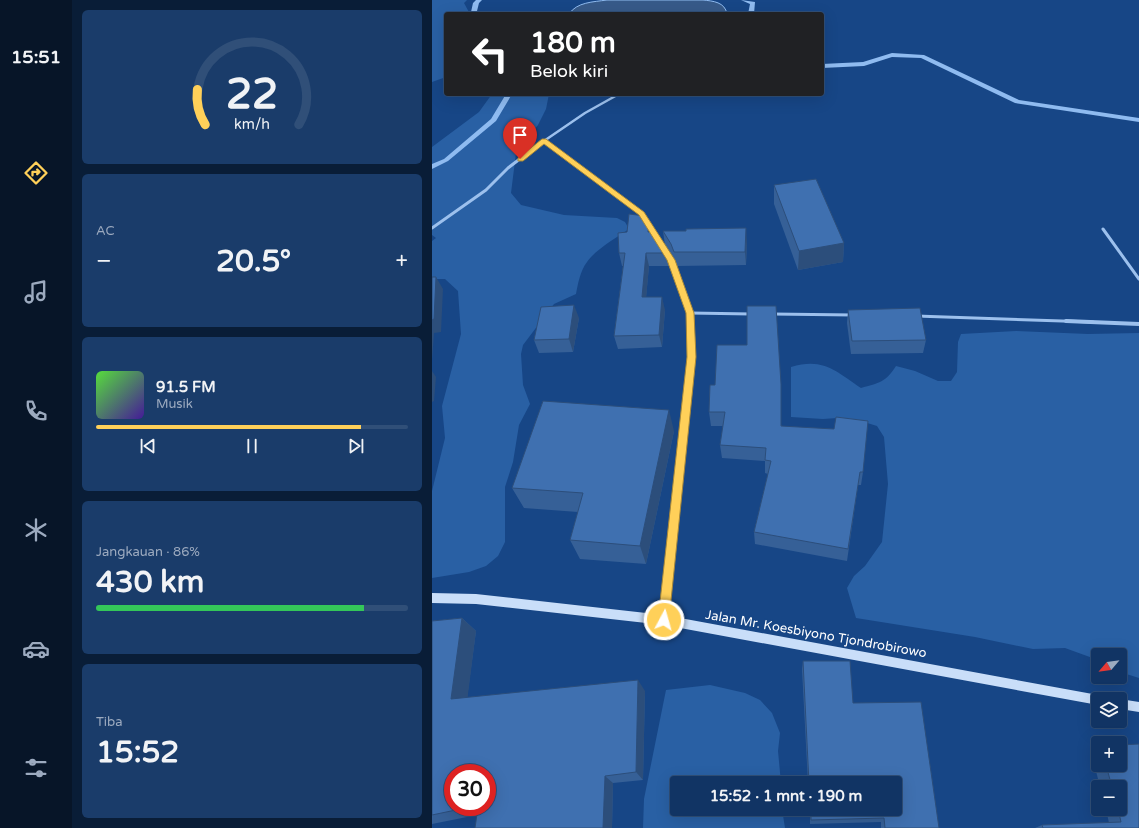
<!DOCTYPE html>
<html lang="id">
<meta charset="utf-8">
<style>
body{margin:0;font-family:"Varela Round",sans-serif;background:#1a3c6a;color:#f1f3f6;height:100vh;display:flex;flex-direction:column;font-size:15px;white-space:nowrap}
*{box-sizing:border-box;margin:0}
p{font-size:13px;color:#9caabf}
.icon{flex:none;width:22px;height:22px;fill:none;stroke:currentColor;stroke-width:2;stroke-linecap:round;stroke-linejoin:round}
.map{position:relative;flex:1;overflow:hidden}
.side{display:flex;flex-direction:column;gap:10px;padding:10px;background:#091d37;width:360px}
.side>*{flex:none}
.top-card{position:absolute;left:12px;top:12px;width:380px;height:84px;border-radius:4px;box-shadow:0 4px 16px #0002,0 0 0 1px #304f78;background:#202124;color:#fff;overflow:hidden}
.needle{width:26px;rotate:241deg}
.tools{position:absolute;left:659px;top:648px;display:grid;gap:8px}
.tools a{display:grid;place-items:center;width:36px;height:36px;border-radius:4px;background:#113464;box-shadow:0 4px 16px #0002,0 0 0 1px #304f78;font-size:20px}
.speed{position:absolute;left:12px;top:764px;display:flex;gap:8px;font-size:20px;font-weight:700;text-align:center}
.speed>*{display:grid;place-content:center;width:52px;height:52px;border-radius:50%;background:#113464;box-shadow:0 4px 16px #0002,0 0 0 1px #304f78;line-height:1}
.speed .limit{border:6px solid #d22;background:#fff;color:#111}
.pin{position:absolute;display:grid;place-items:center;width:34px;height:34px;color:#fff;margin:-41px -17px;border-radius:50% 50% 50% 0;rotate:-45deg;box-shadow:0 0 4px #0007}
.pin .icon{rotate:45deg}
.me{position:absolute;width:44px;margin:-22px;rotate:6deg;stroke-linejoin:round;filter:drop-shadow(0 0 3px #0008)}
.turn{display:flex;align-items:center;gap:14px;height:84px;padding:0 20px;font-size:18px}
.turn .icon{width:52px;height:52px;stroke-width:2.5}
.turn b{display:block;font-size:28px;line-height:34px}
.big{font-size:30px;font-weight:800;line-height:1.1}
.side .card{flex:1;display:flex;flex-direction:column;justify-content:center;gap:6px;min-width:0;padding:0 14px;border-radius:6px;background:#1a3c6a}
.side .dial{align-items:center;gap:0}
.dial svg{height:104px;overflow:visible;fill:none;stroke:#304f78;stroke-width:7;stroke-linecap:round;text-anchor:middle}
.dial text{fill:#f1f3f6;stroke:none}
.song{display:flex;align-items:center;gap:12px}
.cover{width:48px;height:48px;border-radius:6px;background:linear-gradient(135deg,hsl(110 70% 55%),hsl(260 70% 35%))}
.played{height:4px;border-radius:2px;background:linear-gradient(90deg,#ffd059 85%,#304f78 85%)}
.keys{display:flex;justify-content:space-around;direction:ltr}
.heat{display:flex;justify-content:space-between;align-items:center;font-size:22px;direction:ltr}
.charge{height:6px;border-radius:3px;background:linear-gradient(90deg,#34c759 86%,#304f78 0)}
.trip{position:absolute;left:238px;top:776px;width:232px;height:40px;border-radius:4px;background:#113464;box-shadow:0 4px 16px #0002,0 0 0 1px #304f78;font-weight:800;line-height:40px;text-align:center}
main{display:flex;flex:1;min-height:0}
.tab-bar{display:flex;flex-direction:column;width:72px;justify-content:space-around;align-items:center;background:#071528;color:#9caabf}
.tab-bar .icon{width:28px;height:28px}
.tab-bar .current{color:#ffd059}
.tab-bar b{font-size:18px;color:#f1f3f6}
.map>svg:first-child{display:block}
.green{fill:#2960a4}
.water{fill:#375a89;stroke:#8fbbf0}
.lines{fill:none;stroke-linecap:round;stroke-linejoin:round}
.stream{fill:#8fbbf0;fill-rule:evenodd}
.minor-far3{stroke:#9cc0ed;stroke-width:2.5}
.minor-far2{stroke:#9cc0ed;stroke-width:3}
.minor-far1{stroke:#9cc0ed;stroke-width:4}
.minor{stroke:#9cc0ed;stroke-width:5}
.secondary{fill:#c9def9;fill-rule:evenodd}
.wall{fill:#366097;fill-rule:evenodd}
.shaded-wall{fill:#2c4e7b}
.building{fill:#3f70b0;stroke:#2c4e7b}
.route{fill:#ffd059;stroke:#a6873a}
.labels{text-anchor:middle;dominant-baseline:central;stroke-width:3;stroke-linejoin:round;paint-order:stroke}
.near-street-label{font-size:13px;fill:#fff;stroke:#174686}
</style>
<main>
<nav class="tab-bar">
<b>15:51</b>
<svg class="icon current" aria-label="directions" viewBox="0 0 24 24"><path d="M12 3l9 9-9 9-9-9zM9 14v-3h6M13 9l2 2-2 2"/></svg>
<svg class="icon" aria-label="music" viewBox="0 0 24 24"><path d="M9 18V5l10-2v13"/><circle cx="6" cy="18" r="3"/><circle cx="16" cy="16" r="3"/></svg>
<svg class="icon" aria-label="phone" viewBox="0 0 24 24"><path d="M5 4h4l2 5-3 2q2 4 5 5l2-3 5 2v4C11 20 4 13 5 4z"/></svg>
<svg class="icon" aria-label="climate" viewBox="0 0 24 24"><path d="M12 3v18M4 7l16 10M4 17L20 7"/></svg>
<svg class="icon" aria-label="car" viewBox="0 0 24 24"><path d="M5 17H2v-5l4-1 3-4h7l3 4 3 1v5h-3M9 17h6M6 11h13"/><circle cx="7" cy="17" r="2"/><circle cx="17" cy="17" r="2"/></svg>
<svg class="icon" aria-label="filters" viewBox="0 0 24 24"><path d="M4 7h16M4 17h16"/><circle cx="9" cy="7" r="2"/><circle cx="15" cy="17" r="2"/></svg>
</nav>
<section class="side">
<div class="card dial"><svg viewBox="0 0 100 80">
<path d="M14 69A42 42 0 1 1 86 69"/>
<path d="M14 69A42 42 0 0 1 8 42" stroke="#ffd059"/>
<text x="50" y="56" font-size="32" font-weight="700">22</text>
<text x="50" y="72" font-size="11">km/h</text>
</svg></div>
<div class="card"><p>AC</p>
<div class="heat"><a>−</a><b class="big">20.5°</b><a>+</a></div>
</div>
<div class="card">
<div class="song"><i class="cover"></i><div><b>91.5 FM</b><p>Musik</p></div></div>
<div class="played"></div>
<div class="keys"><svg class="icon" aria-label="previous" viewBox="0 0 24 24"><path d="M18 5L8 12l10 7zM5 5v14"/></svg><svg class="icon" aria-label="pause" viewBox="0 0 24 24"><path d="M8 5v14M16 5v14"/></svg><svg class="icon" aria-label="next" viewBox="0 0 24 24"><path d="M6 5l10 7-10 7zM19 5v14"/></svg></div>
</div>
<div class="card"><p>Jangkauan · 86%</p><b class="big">430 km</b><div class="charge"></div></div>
<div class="card"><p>Tiba</p><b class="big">15:52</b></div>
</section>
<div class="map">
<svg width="707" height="828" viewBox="0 0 707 828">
<rect width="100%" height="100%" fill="#174686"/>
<g class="green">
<path d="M0 0H35L32 3 38 14H14V77L0 82Z"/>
<path d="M60 94H117L114 109 106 125 84 153 79 193 89 205 132 215 185 218 193 222 197 229C184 238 163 250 155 262 148 271 146 284 144 294L122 304 91 345 89 354 91 385 98 404 87 425 81 462 73 487V542L66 556 54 566 37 572 0 578V491L13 438 10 406 29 334 26 291 13 279H0V241L4 238 0 235V147L47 112Z"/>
<path d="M584 331 656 334 707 333V678L688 672V655H666V660L633 648 601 649 543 637 424 618 415 588 422 576 433 566 450 542 456 484 452 437 445 426 432 422 405 418 391 419 359 417V367C391 357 404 371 429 388 447 383 454 382 464 366L483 371 506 381H519L525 372 526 342 529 334Z"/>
<path d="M278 685 313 693 328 700 340 713 348 733 346 751 349 783H245V809H350L353 828H211L212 799 234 690Z"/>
</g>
<path class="water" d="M175 0H271C281 1 293 2 295 14H137C145 2 161 2 175 0Z"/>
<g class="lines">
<g class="stream">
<path d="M44 0H50L47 3 45 11 49 14H42L39 12 41 3Z"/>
<path d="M309 0 323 2 322 14H316L318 4Z"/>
<path d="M460 53 492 55 587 100 707 118V122L583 103 489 58 460 57 432 66 390 68V64L431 62Z"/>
<path d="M74 94H80L64 121 16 161 0 169V164L12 159 59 119Z"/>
</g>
<g class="minor-far3">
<path d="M112 141 115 143"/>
<path d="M109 143 153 113 187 94"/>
</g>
<g class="minor-far2">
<path d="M114 142 209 213 223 235"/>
<path d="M0 228 54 190 76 168 110 142"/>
<path d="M671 229 707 279"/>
<path d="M234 251 239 259 258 313V322"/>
<path d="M258 313 319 314"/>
<path d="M340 314 421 315"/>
<path d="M484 316 661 322"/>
</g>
<g class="minor-far1">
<path d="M634 321 707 324"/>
<path d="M240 547 260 357 258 321"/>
</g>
<path class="minor" d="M232 620 240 546"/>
<g class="secondary">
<path d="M0 593 44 594 232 615 666 695 670 696 671 699H666V705L232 625 44 604 0 603Z"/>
<path d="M688 699 707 702V712L688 709Z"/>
</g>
</g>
<g class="wall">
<path d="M342 185 412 243 411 262 366 270 342 204Z"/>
<path d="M217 221 219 232 236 253 238 266H217L214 297 233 310 230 347 186 349 182 336 191 266H190L187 253 195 232Z"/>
<path d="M231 231 315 242 314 265 245 266 242 258 233 245Z"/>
<path d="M416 310 494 340 491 353 419 354 415 323Z"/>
<path d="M147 318 141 352 107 353 102 340Z"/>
<path d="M278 385 431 472 429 485H426L415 561 323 544 322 532 336 474 333 473V461L290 458 288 445 291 426H279L277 412Z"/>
<path d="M242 431 214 564 148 559 138 540 146 512 92 508 80 488Z"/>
<path d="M30 618 44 631 35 698 213 691 211 780 181 783 180 828H43L45 815 0 824V621ZM55 773V807H21Z"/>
<path d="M371 661 421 703 507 828H449V822L378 824V809H463V783H376L370 669Z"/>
<path d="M666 747V765H688L707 828H603L610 825 677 823 674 809H688V787H668L659 751Z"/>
</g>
<g class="shaded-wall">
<path d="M217 221 219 234 216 232Z"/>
<path d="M314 228 315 242 314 265 313 252Z"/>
<path d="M412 243 411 262 366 270 367 251Z"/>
<path d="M214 253 217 266 213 311 210 297Z"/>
<path d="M4 277 11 289 9 332 2 333 0 360V320Z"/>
<path d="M230 297 233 310 230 347 227 335Z"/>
<path d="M142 305 147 318 141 352 137 339Z"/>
<path d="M0 371 4 377 2 401 0 402Z"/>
<path d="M237 410 242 431 214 564 208 546Z"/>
<path d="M30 618 44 631 34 710 19 699Z"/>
<path d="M206 680 213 691 211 780 204 772Z"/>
<path d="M173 776 181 783 180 828H171Z"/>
</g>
<g class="building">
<path d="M384 179 412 243 367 251 342 185Z"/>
<path d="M197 214 213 216 217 221 216 232H224L236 253H214L210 297H230L227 335 182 336 193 253H187L186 233 195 232Z"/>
<path d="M314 228 313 252H242L239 244 231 231H254V229Z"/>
<path d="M0 277H4L2 319 0 320Z"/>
<path d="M142 305 137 339 102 340 109 307Z"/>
<path d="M315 306H344L349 384V426L402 429 404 417 436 421 431 472H428L416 549 322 532 339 461 333 460 334 448 288 445 293 412H277L278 385H283L285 345H315Z"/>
<path d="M488 308 494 340 420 341 416 310Z"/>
<path d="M111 401 237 410 208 546 138 540 151 493 80 488Z"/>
<path d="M30 618 19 699 206 680 204 772 173 776 171 828H43L46 807H55V773H21V807H38L0 815V621Z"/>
<path d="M371 661H418L421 703 489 702 507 828H453L452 818 379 820V809H463V783H377Z"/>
<path d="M707 744V828H611L610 825 689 822 686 809H688V787H680L674 765H688V745Z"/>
</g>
<path class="route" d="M110 139H114L212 212 243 260 262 313 264 357 237 620 236 624 232 626 228 624 226 620 255 357 254 313 235 260 207 215 112 144 91 161H86V158Z"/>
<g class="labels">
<g class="near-street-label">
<text transform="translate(384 634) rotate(10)">Jalan Mr. Koesbiyono Tjondrobirowo</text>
</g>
</g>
</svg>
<div class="tools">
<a><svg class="needle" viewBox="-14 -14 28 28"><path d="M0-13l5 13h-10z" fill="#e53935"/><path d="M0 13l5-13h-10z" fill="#9caabf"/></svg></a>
<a><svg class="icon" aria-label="layers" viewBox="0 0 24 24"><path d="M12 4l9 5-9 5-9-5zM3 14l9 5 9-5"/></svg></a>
<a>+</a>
<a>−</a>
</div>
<div class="speed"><div class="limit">30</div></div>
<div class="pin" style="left:88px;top:159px;background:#d93025"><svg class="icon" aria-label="arrive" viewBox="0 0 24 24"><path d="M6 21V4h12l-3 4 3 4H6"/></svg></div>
<svg class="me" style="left:232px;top:620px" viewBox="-20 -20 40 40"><circle r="17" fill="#ffd059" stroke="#fff" stroke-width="3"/><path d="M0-11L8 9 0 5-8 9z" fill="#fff"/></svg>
<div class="trip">15:52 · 1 mnt · 190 m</div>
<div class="top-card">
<div class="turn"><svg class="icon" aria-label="left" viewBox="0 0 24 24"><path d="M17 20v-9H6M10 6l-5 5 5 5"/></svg><div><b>180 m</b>Belok kiri</div></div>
</div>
</div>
</main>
